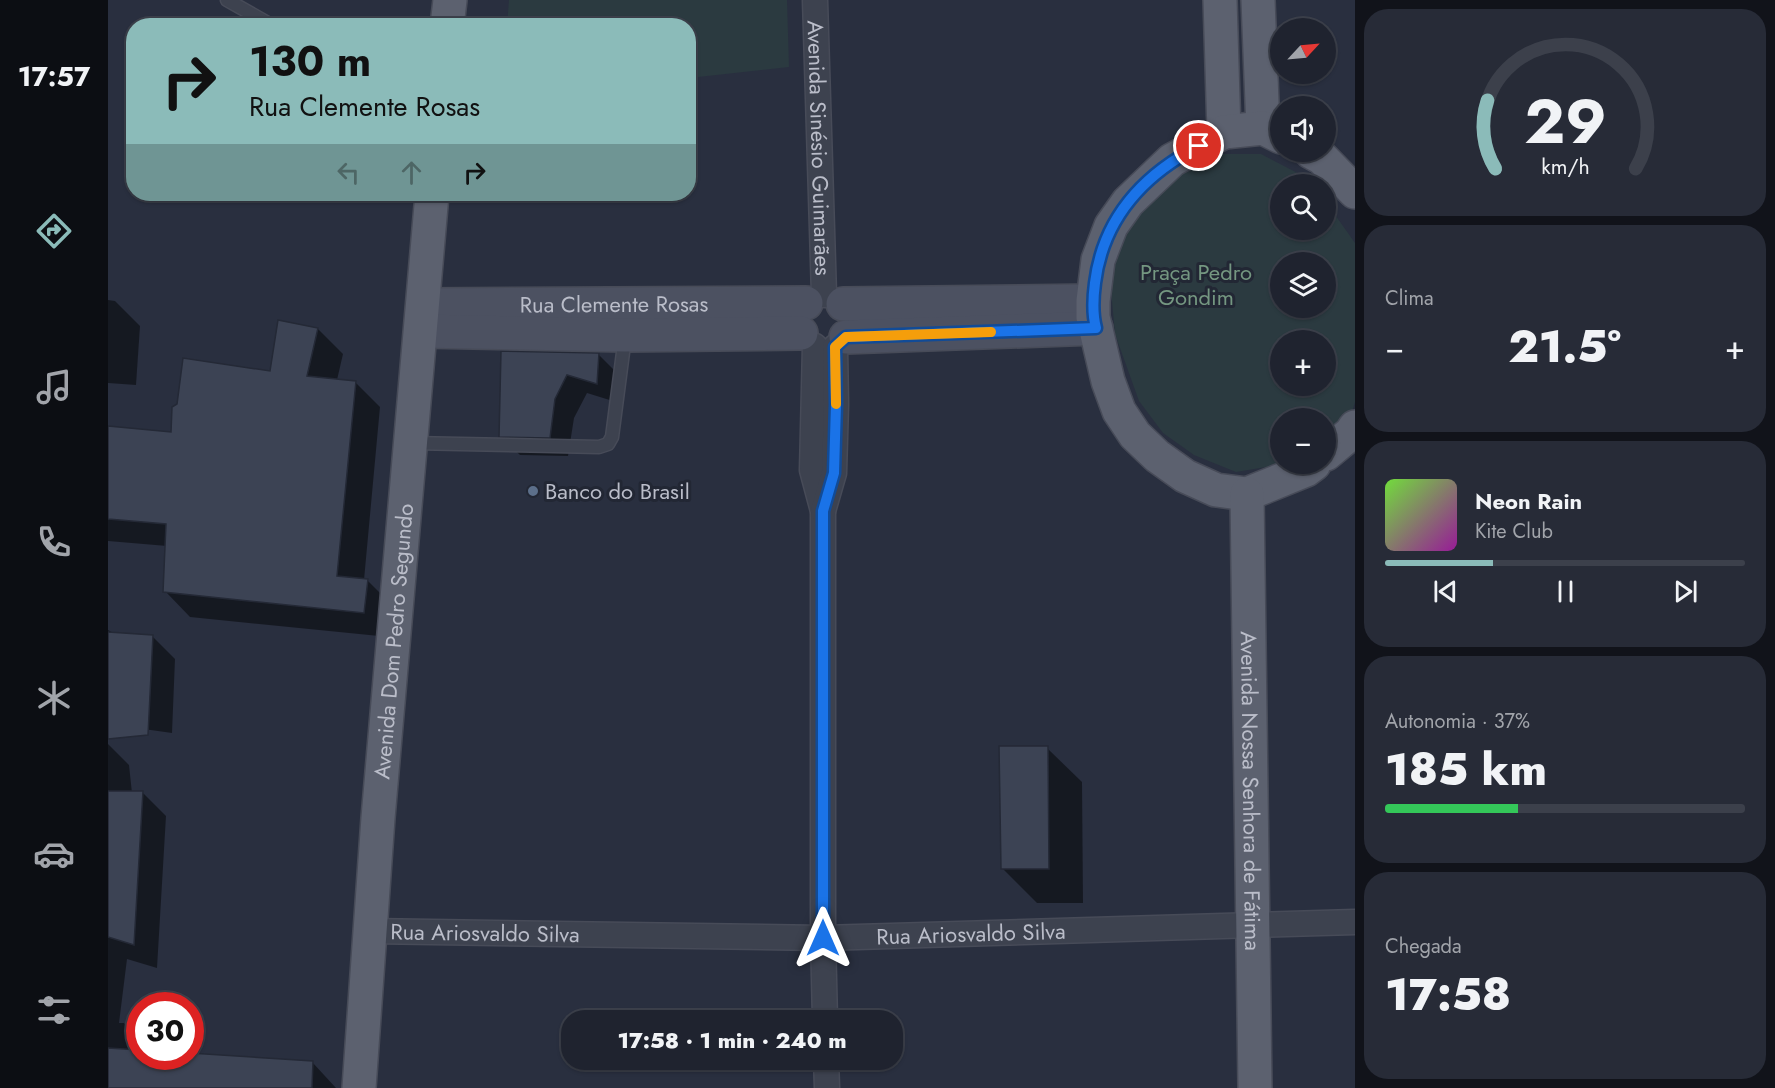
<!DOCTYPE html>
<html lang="pt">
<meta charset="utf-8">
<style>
body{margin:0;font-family:Jost,sans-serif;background:#272b37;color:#f1f3f6;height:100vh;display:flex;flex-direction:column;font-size:22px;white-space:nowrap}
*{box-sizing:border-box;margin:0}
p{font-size:20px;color:#a1a4aa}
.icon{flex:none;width:33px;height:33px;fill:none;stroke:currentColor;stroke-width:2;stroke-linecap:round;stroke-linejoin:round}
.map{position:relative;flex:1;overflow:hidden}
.details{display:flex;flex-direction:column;gap:9px;padding:9px;background:#11131a;width:420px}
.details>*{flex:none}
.guide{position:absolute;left:18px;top:18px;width:570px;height:183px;border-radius:24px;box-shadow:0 2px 4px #0004,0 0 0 2px #3c404b;background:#8bbbb9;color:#111;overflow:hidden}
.needle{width:39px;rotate:64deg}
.buttons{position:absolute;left:1162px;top:18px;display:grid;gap:12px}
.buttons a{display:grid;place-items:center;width:66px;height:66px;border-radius:50%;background:#1f232f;box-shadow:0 2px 4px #0004,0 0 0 2px #3c404b;font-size:30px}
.speed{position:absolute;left:18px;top:992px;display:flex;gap:12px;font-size:30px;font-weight:700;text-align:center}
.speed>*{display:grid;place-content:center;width:78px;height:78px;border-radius:50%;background:#1f232f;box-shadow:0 2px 4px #0004,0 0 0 2px #3c404b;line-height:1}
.speed .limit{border:9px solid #d22;background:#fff;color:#111}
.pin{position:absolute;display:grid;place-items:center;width:51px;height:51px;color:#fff;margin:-26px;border:3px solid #fff;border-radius:50%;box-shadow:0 2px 6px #0007}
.me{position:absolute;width:66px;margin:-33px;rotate:0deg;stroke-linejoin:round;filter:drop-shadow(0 0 4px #0008)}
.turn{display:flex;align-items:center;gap:21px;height:126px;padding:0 24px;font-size:27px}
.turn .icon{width:78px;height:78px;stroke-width:2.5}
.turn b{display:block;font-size:42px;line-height:51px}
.lanes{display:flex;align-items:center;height:57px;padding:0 24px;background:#0003;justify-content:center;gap:30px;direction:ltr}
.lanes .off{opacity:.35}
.big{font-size:45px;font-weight:800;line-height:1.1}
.details .card{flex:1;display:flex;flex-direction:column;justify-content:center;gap:9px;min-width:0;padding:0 21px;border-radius:24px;background:#272b37}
.details .dial{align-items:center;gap:0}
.dial svg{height:156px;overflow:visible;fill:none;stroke:#3c404b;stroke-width:7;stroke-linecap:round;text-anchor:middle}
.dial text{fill:#f1f3f6;stroke:none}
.song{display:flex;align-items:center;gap:18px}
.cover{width:72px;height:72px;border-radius:9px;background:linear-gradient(135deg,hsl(100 70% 55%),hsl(300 70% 35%))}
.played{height:6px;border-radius:3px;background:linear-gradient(90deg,#8bbbb9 30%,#3c404b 30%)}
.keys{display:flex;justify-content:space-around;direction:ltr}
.heat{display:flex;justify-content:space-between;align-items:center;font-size:33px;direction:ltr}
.charge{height:9px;border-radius:4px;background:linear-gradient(90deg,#34c759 37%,#3c404b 0)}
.trip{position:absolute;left:453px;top:1010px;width:342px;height:60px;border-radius:24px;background:#1f232f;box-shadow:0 2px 4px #0004,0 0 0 2px #3c404b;font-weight:800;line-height:60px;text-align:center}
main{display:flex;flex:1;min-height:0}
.tabs{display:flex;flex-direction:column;width:108px;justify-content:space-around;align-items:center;background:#0c0e13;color:#a1a4aa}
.tabs .icon{width:42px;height:42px}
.tabs .selected{color:#8bbbb9}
.tabs b{font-size:27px;color:#f1f3f6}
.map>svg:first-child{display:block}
.green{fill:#2b3a40;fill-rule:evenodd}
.shadow{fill:#0007}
.building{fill:#3c4354;stroke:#242936;stroke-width:1.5}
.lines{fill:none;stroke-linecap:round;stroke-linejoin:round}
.lane-casing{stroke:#474b58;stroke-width:15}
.street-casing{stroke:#474b58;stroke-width:27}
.secondary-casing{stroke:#474b58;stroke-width:36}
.primary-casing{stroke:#474b58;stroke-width:36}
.lane{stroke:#3d424f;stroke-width:12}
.street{stroke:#3d424f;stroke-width:24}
.secondary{stroke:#4c5161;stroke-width:33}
.primary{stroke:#5c616f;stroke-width:33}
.route-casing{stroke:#114b97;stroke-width:15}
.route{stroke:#1a73e8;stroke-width:10}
.slow{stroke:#f59e0b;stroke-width:10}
.service-dot{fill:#5c6f8a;stroke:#222734;stroke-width:2}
.labels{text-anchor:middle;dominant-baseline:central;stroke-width:6;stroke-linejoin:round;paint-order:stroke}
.street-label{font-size:22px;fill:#babdc9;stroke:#222734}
.park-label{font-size:22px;fill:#749781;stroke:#222734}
.poi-label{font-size:22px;fill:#babdc9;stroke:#222734;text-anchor:start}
</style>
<main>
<nav class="tabs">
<b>17:57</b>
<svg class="icon selected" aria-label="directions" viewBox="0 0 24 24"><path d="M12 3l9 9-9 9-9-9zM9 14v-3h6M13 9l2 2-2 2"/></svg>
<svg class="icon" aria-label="music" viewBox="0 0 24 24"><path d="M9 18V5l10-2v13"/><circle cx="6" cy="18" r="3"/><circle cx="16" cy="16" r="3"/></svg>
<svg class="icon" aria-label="phone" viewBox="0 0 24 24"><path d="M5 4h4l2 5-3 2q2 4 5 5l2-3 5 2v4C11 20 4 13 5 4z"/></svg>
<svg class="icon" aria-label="climate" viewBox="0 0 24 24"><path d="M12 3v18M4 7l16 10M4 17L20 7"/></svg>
<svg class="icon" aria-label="car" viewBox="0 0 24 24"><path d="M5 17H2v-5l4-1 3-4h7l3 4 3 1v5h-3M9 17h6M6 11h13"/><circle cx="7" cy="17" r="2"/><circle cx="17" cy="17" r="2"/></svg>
<svg class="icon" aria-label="filters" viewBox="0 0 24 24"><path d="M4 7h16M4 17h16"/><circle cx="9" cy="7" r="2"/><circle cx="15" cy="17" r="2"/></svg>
</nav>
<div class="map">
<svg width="1247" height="1088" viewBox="0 0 1247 1088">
<rect width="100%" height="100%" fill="#292f3f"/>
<g class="green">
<path d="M401 0H679L681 67 581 78 580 26 399 25Z"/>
<path d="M1107 154H1153L1201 179 1205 184H1173V230H1218V202L1247 243V402L1244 412 1218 437V418H1173V464H1177L1128 472 1086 455 1055 433 1031 401 1007 334 1001 268 1026 208 1062 174ZM1173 262H1218V308H1173ZM1173 340H1218V386H1173Z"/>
</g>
<g class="shadow">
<path d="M0 300 7 301 32 326 28 385 0 383Z"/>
<path d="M210 329 235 354 229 380 247 382 272 407 256 580H259L284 605 281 637 82 617 57 591 59 546 0 541V428L64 433 164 373Z"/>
<path d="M394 353 491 355 510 374 508 402 479 393 466 418 460 456 412 455 393 436Z"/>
<path d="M0 630 7 634 45 637 67 659 64 733 0 724Z"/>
<path d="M0 744 21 765 24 793H35L58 816 49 968 19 959 11 1023H16L32 1039V1056L205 1063 228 1088H0Z"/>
<path d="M939 748 974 782 975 903H929L894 868Z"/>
</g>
<g class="building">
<path d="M170 320 210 328 199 376 248 381 229 576 260 579 256 613 55 592 58 524 0 519V426L63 432 64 407 69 404 75 358 162 371Z"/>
<path d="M393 351 491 353 489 384 459 375 447 399 442 438 391 437Z"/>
<path d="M0 632 45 635 40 735 0 739Z"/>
<path d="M891 746H940L941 869H893Z"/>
<path d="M0 791H35L26 945 0 937Z"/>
<path d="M0 1048 32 1050V1056H82V1053L205 1061 204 1088H0Z"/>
</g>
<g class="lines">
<g class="lane-casing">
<g id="lane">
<path d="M119 0 165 26"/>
<path d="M303 443 491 447 500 444 504 437 517 337"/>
</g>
</g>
<g class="street-casing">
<g id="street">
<path id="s1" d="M707 0 716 295"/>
<path d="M707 346 704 470 715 511V938L717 1020"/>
<path d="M715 511 726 473 728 404 727 347"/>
<path id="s2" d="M261 931 715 938 1247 922"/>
<path d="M718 1059 719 1088"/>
</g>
</g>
<g class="secondary-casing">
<g id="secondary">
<path d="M735 304 985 301"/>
<path id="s3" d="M316 305 698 303"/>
<path d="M314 331 517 335 693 333"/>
<path d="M738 337 988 328"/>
</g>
</g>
<g class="primary-casing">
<g id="primary">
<path d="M1112 0 1116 132"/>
<path d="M1150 0 1155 128"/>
<path d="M339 26 342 0"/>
<path d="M1173 137 1155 128 1116 132 1064 160 1020 202 1003 226 990 260 985 301V317L1000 381 1011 411 1027 435 1049 456 1077 476 1108 490 1139 494 1198 470 1206 464"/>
<path d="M1203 152 1214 158 1247 192"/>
<path d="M1218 454 1243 433 1247 427"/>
<path id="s4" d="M1139 494 1147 1088"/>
<path id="s5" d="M251 1088 270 818 324 194"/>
</g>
</g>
<use href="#lane" class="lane"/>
<use href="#street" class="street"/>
<use href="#secondary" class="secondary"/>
<use href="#primary" class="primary"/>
</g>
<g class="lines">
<g class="route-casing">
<path id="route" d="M715 938V511L726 473 728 404 727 347 738 337 988 328C984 313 985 298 987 283 995 219 1035 175 1091 146"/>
</g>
<use href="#route" class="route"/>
<path class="slow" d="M728 404 727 347 738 337 883 332"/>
</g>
<circle class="service-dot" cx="425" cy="491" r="6"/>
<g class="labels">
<g class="street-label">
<text stroke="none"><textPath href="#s1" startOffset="148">Avenida Sinésio Guimarães</textPath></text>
<text stroke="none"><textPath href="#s3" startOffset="190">Rua Clemente Rosas</textPath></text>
<text stroke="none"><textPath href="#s5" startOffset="448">Avenida Dom Pedro Segundo</textPath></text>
<text stroke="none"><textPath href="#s4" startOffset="297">Avenida Nossa Senhora de Fátima</textPath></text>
<text stroke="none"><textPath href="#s2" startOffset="116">Rua Ariosvaldo Silva</textPath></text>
<text stroke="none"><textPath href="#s2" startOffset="602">Rua Ariosvaldo Silva</textPath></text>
</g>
<g class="park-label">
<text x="1088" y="272">Praça Pedro<tspan x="1088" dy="25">Gondim</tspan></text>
</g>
<g class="poi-label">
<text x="437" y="491">Banco do Brasil</text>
</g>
</g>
</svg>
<div class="buttons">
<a><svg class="needle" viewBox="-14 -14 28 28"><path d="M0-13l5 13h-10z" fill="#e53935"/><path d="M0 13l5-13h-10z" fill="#a1a4aa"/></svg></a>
<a><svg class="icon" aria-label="sound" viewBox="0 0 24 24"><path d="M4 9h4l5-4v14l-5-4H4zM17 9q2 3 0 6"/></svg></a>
<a><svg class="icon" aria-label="search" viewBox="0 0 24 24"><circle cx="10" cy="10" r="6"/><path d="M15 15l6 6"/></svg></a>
<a><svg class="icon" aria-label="layers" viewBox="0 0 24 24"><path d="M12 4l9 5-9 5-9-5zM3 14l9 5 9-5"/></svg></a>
<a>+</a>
<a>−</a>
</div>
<div class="speed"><div class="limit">30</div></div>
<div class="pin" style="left:1091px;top:146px;background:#d93025"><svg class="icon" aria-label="arrive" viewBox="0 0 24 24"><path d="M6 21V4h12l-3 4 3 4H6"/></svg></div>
<svg class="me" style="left:715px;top:938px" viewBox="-20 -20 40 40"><path d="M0-17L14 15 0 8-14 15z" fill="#1a73e8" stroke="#fff" stroke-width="4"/></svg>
<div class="trip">17:58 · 1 min · 240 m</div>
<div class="guide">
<div class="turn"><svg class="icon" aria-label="right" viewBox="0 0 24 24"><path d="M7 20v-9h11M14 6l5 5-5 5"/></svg><div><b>130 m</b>Rua Clemente Rosas</div></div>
<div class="lanes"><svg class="icon off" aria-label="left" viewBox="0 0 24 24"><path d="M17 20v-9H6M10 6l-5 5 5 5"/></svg><svg class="icon off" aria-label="ahead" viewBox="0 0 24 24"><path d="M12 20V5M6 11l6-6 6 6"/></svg><svg class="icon" aria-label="right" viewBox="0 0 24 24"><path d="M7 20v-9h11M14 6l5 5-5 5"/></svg></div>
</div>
</div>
<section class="details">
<div class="card dial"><svg viewBox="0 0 100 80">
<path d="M14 69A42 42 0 1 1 86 69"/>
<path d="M14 69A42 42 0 0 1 10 34" stroke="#8bbbb9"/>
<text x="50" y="56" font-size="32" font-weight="700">29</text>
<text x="50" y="72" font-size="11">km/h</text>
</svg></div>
<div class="card"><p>Clima</p>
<div class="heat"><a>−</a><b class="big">21.5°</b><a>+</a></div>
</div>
<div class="card">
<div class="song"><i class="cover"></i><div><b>Neon Rain</b><p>Kite Club</p></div></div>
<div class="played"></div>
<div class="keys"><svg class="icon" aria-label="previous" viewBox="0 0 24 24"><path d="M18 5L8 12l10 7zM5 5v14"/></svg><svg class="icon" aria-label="pause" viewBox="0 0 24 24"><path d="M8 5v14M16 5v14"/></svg><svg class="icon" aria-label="next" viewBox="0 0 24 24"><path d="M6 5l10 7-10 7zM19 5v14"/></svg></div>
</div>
<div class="card"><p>Autonomia · 37%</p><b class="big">185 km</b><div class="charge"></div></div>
<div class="card"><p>Chegada</p><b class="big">17:58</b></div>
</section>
</main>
